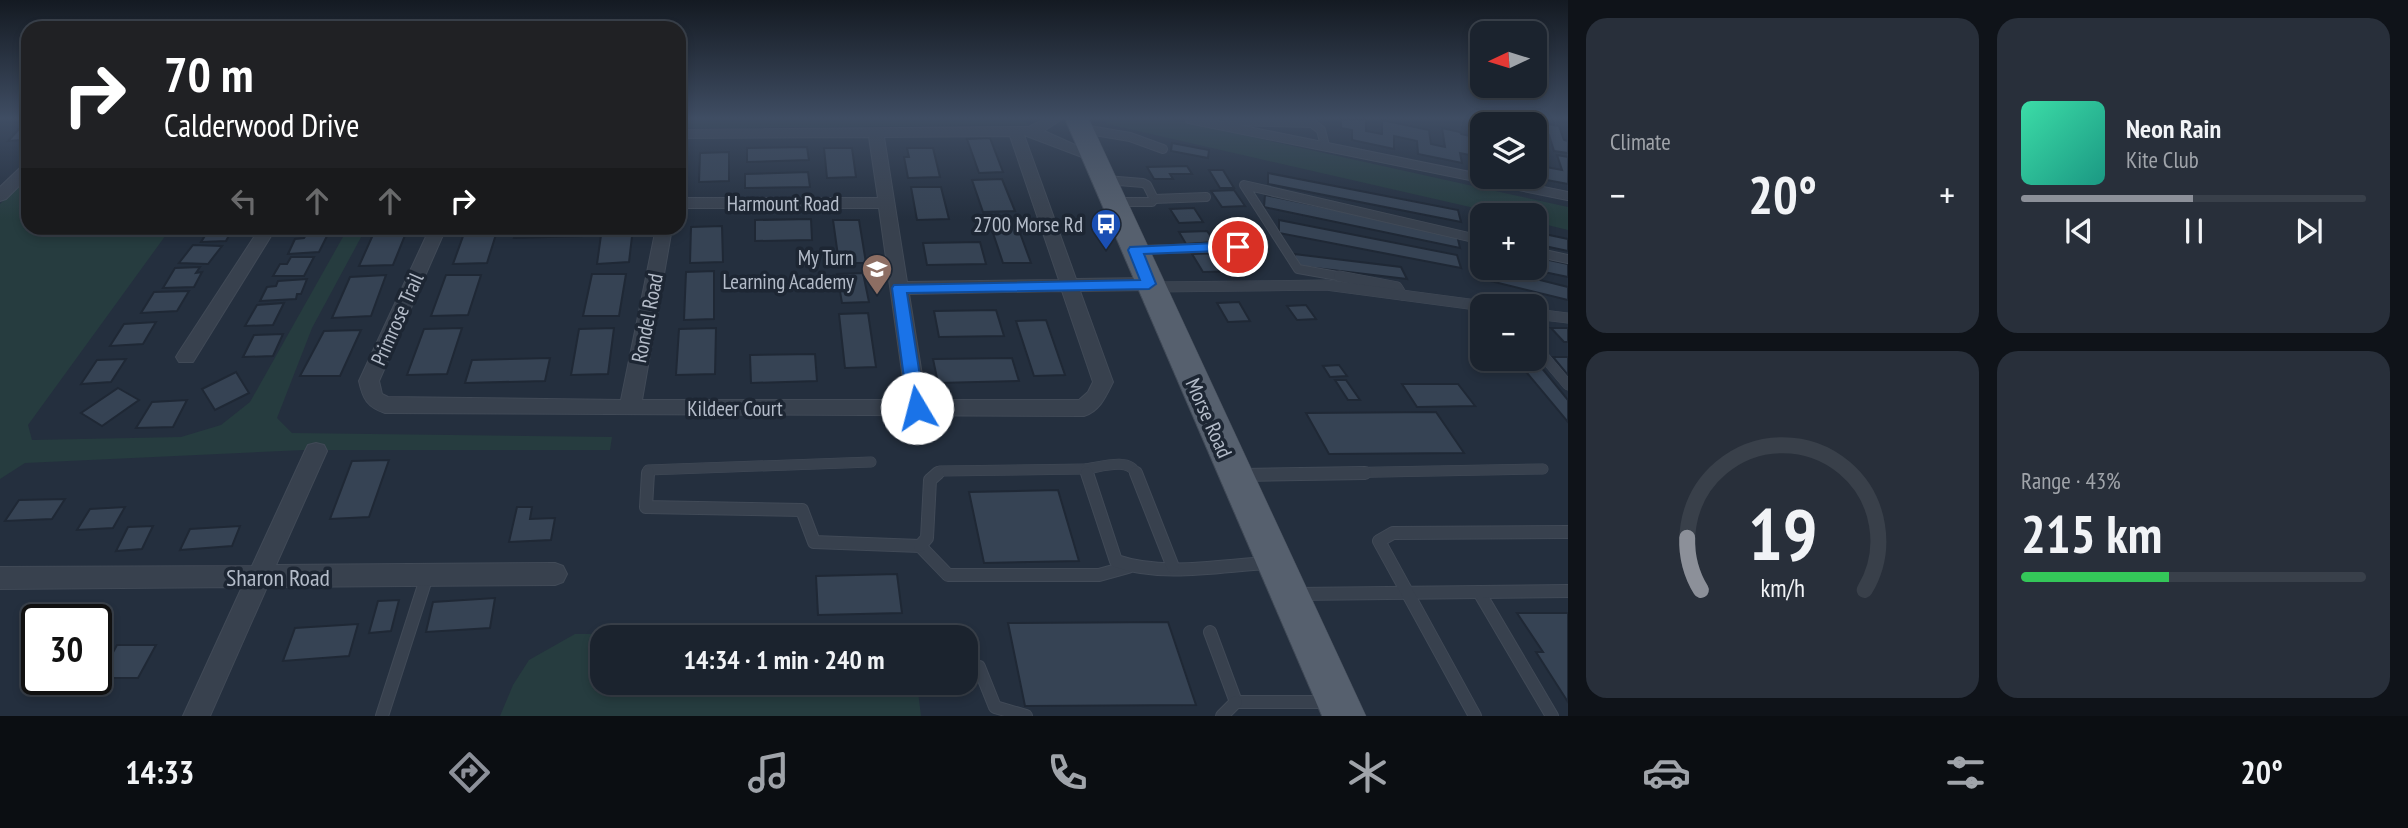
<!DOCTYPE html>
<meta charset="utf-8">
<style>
body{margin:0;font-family:"PT Sans Narrow",sans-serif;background:#282f3a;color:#f1f3f6;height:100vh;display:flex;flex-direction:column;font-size:26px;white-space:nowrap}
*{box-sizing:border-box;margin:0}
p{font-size:23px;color:#a0a4aa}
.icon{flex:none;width:38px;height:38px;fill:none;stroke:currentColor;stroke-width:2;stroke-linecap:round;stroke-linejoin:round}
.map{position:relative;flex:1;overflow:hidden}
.side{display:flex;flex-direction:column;gap:18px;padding:18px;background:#0f1319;width:840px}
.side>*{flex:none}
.hud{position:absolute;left:21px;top:21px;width:665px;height:214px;border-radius:21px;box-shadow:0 4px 10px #0003,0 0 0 2px #39404a;background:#202124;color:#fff;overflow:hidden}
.needle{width:46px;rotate:266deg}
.buttons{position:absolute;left:1470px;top:21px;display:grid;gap:14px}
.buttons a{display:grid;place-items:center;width:77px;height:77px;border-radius:14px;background:#1b232e;box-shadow:0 4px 10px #0003,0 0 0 2px #39404a;font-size:35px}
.speed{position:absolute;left:21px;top:604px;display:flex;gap:14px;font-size:35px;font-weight:700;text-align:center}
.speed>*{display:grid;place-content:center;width:91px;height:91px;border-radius:50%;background:#1b232e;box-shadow:0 4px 10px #0003,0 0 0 2px #39404a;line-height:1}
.speed .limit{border:4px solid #111;border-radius:10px;background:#fff;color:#111}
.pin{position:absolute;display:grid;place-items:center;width:60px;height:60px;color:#fff;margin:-30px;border:4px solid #fff;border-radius:50%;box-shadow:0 2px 7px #0007}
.me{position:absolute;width:77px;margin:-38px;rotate:352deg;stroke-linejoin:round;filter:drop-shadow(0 0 5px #0008)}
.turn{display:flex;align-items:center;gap:24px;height:147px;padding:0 28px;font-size:32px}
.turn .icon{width:91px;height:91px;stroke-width:2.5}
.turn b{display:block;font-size:49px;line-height:60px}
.lanes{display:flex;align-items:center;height:66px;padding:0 28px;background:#0003;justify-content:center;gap:35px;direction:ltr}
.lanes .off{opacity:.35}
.big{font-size:52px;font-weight:800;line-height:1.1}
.side .card{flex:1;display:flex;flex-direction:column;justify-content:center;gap:10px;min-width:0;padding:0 24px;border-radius:21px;background:#282f3a}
.side .dial{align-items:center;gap:0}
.dial svg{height:182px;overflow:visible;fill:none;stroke:#39404a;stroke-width:7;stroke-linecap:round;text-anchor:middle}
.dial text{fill:#f1f3f6;stroke:none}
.song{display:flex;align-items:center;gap:21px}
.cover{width:84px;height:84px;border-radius:10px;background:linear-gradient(135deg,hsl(160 70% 55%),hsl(170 70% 35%))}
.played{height:7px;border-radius:4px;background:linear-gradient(90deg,#8c9099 50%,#39404a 50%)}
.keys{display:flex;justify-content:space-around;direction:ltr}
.heat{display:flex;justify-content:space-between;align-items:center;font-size:38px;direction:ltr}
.charge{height:10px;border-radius:5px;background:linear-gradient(90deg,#34c759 43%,#39404a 0)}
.side .tiles{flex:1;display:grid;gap:18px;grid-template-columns:repeat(2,1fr)}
.trip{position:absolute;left:590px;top:625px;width:388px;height:70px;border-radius:21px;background:#1b232e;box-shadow:0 4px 10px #0003,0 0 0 2px #39404a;font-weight:800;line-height:70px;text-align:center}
.tabs{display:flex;height:112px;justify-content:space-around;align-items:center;background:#0b0e12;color:#a0a4aa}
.tabs .icon{width:49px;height:49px}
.tabs .on{color:#8c9099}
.tabs b{font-size:32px;color:#f1f3f6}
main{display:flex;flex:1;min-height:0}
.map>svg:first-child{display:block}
.green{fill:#263c3f}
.building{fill:#364354;stroke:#1f2835;stroke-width:2}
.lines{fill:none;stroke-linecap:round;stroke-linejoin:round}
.service-far2-casing{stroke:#414a57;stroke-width:10}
.service-far1-casing{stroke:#414a57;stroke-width:11}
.service-casing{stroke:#414a57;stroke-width:14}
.minor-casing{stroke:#414a57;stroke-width:2}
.primary-casing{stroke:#414a57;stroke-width:1}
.service-far2{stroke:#38414e;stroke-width:8}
.service-far1{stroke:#38414e;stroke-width:10}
.service{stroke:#38414e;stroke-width:12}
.minor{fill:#38414e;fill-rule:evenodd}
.primary{fill:#56606e;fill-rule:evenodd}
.route{fill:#1a73e8;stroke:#114b97;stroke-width:2}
.labels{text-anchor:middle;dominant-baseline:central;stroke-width:7;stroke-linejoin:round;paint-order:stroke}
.street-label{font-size:21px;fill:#b4bcc9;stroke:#1d2633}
.poi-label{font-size:21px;fill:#b4bcc9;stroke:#1d2633;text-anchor:end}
.near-street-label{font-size:24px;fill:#b4bcc9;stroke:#1d2633}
</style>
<main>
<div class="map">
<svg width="1568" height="716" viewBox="0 0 1568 716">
<rect width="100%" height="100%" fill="#242f3e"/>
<g class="green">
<path d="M679 119H1025L1028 125 679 128Z"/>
<path d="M1105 119H1170L1568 207V230L1535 222V215H1505L1107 124Z"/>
<path d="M28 177V228H171L28 425 32 440 181 437 221 425 250 402 348 228H366L312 328 277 418 292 433 612 437 610 450H304L25 463 0 479V204Z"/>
<path d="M575 634 910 635 602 637V682L917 683 921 716H500L513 685 529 660Z"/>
</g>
<g class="building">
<path d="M1341 119H1366V131L1382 134V120L1429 130 1431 144 1445 147 1442 128 1460 132 1461 134 1470 136 1474 156 1460 153 1462 163 1418 154 1417 141 1394 136V149L1352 140V130L1341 128Z"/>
<path d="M1478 119H1520L1559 126 1564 140 1568 141V153L1554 151 1549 135 1535 133V124H1489L1479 122Z"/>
<path d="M19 129H28V133L21 140 8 141Z"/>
<path d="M990 138 1003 172 979 173 967 139Z"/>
<path d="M1172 143 1209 150 1208 158 1171 151Z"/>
<path d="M807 147 809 160 747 162V148Z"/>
<path d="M824 148H852L856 177 827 178Z"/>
<path d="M907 148H933L940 177 908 178 904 157H909Z"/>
<path d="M729 152V181L699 182 700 153Z"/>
<path d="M1557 155 1568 157V184L1531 177H1535V165L1562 170Z"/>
<path d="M1187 166 1192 174H1170L1173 179H1154L1147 167Z"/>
<path d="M1209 170H1223L1234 188H1220Z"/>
<path d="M808 172 810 187 745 188V174Z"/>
<path d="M1268 173 1458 210 1461 222 1268 184Z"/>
<path d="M1002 179 1015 211 983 212 972 180Z"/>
<path d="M911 187H941L949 219 917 220Z"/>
<path d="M1234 190 1245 206 1222 207 1211 191Z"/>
<path d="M1265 195 1457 235 1460 248 1264 207Z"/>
<path d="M1194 208 1203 222 1179 223 1170 209Z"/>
<path d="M811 219 812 240 755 241V220Z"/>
<path d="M833 220H859L866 263H839Z"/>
<path d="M1014 220 1018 233H1020L1031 263H1003L989 221Z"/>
<path d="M1279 220 1457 255 1461 268 1279 233Z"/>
<path d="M722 226 723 262 690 263 691 227Z"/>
<path d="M210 228H233L226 241 201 242Z"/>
<path d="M376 228H408L393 265 359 266Z"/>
<path d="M466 228H498L487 263 453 264Z"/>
<path d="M517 228H584L583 236 514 238Z"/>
<path d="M602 228H633L629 262 597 264Z"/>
<path d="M1207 231 1215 242 1186 244 1179 232Z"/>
<path d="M1535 232 1568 239V251L1535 244Z"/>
<path d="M328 234 319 252 288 254 295 239 304 238 306 235Z"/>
<path d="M980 242 986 264 927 265 923 243Z"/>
<path d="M193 245 222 246 208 264 179 263Z"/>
<path d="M1225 253 1237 271 1203 272 1192 254Z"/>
<path d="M1294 254 1401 267 1407 279 1298 266Z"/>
<path d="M291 257H314L304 276H273L280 264H287Z"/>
<path d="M1535 257 1568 264V277L1525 268H1535Z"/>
<path d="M1476 264 1568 287V300L1478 278Z"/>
<path d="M200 267 196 273 202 272 194 287 163 288 175 268Z"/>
<path d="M714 271V319L684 320 686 272Z"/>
<path d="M863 273 869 302 842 303 837 274Z"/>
<path d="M592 274H626L619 316H583Z"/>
<path d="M386 275 371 316 332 318 350 277Z"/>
<path d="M446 275H481L468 315 431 316Z"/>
<path d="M307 279 301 294H297L296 299 260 301 267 287 276 286 278 281Z"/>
<path d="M189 291 177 311 141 313 154 292Z"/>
<path d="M1239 302 1250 321 1228 322 1217 303Z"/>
<path d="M284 303 273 325 245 326 257 305Z"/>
<path d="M1306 305 1316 319 1297 320 1287 306Z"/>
<path d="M996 310 1004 336 939 337 934 311Z"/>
<path d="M868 313 876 367 845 368 839 314Z"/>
<path d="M1046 320 1065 375 1034 376 1016 321Z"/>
<path d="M156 322 143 344 110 346 124 324Z"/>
<path d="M462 328 447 374 407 375 424 329Z"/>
<path d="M614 328 608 374 571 375 579 329Z"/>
<path d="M716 328 715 374 676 375 679 329Z"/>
<path d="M1551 328H1568V342H1564Z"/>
<path d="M361 330 340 376H300L324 331Z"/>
<path d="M283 334 273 356 243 357 254 335Z"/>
<path d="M815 354 817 381 751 383 750 355Z"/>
<path d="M1553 357H1568V375Z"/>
<path d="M550 358 545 381 465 383 472 360Z"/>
<path d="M1012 358 1019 381 938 383 933 359Z"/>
<path d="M126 359 111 382 81 384 97 360Z"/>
<path d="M1339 365 1347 376 1330 377 1323 366Z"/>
<path d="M1541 367 1568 400V422L1523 368Z"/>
<path d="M236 372 249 393 215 410 202 389Z"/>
<path d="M1335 380H1346L1360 400H1348Z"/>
<path d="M1402 384H1458L1475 406 1417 407Z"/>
<path d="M118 388 139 400 102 426 81 413Z"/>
<path d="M187 400 173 427 136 428 152 402Z"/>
<path d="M1436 412 1464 453 1329 454 1306 413Z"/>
<path d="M389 460 369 517 330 519 352 461Z"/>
<path d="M1058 490 1079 561 984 563 969 492Z"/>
<path d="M65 499 52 519 5 521 19 500Z"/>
<path d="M125 507 113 528 77 530 90 509Z"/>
<path d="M517 507H532L530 519 555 518 551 540 509 542Z"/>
<path d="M153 526 142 549 116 551 128 527Z"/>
<path d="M240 526 232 546 180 550 190 529Z"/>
<path d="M897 574 902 613 818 615 816 576Z"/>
<path d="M495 598 490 628 426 632 433 602Z"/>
<path d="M399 600 391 631 369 633 378 601Z"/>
<path d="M1517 613H1568V702L1536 652H1543Z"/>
<path d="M1168 622 1196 705 1025 706 1008 623Z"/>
<path d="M358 624 349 656 283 661 295 628Z"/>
<path d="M117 645H156L138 678H99Z"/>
</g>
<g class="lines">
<g class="service-far2-casing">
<g id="service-far2">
<path d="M1189 119 1568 196"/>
<path d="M1228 121 1312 123 1321 130 1325 146"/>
<path d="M1083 129 1130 137 1163 149"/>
<path d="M1106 180 1143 183 1147 185 1154 199 1152 202H1116"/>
<path d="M1154 199 1206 197"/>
<path d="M1139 250 1264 246"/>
<path d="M1535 252 1568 259"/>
<path d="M1349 278 1298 269 1244 185 1482 240"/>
</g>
</g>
<g class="service-far1-casing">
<g id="service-far1">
<path d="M1339 276 1397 287 1402 295"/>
<path d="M1154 287 1326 285 1484 306"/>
<path d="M1535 314 1568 318"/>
<path d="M1535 346 1568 385"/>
<path d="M648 474V470L871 462"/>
<path d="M936 474 940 471 1086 469"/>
<path d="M1088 474 1086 469C1101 467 1130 457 1136 474"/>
<path d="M1277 474 1543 469"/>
</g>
</g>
<g class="service-casing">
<g id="service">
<path d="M648 473 646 507 802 510 814 542 920 546 948 575H1099L1128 567"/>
<path d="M1087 473 1116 561C1163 577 1218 566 1267 563"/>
<path d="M1136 473 1173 567"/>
<path d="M1243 475 1365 473"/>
<path d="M920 546 927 538 930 480 938 473"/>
<path d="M1479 592 1552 716"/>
<path d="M1296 594 1568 591"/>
<path d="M1210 632 1236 702H1326"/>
<path d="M966 668 979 667 995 707 1026 716"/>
<path d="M382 716 427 576"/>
<path d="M1222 716 1236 702"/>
<path d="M1475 716 1379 541 1393 533 1568 532"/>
</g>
</g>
<g class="minor-casing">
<g id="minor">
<path d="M1044 119H1062L1044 131 1102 157 1095 161 1090 160 1024 135 1076 279 1149 278 1158 284 1149 290 1080 291 1113 382C1106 396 1100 411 1084 416L385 413C367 407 363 399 359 381L430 228H446L379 381 382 394 388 397 621 400 656 228H672L642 400H906L879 208H679V198H878L869 137 679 138V130L1029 127ZM1010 136 1059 280 907 282 884 137ZM1062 291 1093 382 1088 392 1079 400H926L909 294Z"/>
<path d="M28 163V177L6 199 0 201V187L23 165Z"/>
<path d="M260 228H276L193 362H179L176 357 179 352Z"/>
<path d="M316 443 324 445 327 451 276 565 555 563 563 566 567 574 563 582 555 585 267 587 210 716H183L242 587 0 589V567L252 566 305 451 308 445Z"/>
</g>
</g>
<g class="primary-casing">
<path id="primary" d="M1065 119H1089L1366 716H1322Z"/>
</g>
<use href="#service-far2" class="service-far2"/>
<use href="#service-far1" class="service-far1"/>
<use href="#service" class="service"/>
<use href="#minor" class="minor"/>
<use href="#primary" class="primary"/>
</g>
<linearGradient id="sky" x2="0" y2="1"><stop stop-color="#141a22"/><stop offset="0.54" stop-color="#3f4d63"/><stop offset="1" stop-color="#3f4d63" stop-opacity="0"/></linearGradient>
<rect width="1568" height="219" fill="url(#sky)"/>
<path class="route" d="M1238 242 1245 247 1243 250 1144 254 1156 284 1149 289 907 293 925 408 923 412H911L908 408 892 288 894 285 1140 280 1128 250 1130 247Z"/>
<defs>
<g id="bus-pin" transform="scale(1.575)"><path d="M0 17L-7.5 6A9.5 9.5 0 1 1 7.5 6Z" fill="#1a4fb4" stroke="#1d2633"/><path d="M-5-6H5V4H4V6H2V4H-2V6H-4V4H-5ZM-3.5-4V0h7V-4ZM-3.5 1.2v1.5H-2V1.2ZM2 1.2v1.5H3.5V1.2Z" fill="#fff"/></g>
<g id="school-pin" transform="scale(1.575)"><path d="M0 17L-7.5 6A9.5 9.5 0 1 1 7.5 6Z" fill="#8d6e63" stroke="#1d2633"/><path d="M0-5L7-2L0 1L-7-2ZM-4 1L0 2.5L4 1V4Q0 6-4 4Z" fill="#fff"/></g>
</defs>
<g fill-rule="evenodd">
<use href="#bus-pin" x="1106" y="224"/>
<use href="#school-pin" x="877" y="269"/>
</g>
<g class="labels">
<g class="street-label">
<text x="783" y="203">Harmount Road</text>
<text transform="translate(647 318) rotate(-79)">Rondel Road</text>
<text transform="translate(397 319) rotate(-66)">Primrose Trail</text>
<text x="735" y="408">Kildeer Court</text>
<text transform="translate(1209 418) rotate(66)">Morse Road</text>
</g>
<g class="poi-label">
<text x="1083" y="224">2700 Morse Rd</text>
<text x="854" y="257">My Turn<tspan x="854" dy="24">Learning Academy</tspan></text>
</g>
<g class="near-street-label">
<text x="278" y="577">Sharon Road</text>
</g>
</g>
</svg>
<div class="buttons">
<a><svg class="needle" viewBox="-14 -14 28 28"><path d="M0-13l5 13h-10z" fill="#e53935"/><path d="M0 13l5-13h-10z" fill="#a0a4aa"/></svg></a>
<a><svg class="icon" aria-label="layers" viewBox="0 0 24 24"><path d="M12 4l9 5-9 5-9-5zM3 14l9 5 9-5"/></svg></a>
<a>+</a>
<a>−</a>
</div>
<div class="speed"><div class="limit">30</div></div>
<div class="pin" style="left:1238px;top:247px;background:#d93025"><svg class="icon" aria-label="arrive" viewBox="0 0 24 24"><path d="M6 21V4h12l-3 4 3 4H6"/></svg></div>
<svg class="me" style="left:917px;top:408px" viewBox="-20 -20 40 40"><circle r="19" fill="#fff"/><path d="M0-13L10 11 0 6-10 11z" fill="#1a73e8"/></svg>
<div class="trip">14:34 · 1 min · 240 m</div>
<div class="hud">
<div class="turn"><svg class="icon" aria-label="right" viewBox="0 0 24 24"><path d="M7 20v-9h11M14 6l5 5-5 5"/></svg><div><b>70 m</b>Calderwood Drive</div></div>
<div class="lanes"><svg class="icon off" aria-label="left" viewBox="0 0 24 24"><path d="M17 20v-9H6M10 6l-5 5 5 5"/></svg><svg class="icon off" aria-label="ahead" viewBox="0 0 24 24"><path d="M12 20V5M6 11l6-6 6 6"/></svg><svg class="icon off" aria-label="ahead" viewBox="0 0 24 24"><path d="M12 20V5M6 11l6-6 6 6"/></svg><svg class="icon" aria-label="right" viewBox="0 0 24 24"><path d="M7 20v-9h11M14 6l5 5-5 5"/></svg></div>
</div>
</div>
<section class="side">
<div class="tiles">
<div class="card"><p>Climate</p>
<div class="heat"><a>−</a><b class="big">20°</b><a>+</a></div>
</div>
<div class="card">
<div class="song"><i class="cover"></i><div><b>Neon Rain</b><p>Kite Club</p></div></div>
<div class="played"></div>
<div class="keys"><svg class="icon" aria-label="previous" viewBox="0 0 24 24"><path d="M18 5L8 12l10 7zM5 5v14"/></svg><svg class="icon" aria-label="pause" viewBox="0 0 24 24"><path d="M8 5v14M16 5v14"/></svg><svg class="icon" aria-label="next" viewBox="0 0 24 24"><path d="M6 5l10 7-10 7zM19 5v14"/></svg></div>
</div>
<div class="card dial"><svg viewBox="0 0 100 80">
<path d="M14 69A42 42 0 1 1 86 69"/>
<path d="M14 69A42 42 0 0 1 8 46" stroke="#8c9099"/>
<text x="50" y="56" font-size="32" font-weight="700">19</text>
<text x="50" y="72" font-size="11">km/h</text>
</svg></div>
<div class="card"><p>Range · 43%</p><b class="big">215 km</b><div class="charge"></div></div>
</div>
</section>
</main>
<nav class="tabs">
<b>14:33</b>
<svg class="icon on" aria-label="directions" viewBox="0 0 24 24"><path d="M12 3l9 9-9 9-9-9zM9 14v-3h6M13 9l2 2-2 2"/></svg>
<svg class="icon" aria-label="music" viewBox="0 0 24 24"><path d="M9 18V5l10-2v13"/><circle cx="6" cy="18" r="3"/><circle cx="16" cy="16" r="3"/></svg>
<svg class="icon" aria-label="phone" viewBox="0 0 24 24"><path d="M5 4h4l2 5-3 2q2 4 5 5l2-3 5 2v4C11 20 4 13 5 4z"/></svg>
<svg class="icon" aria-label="climate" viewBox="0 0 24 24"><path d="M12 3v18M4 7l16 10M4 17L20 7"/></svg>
<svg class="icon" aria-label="car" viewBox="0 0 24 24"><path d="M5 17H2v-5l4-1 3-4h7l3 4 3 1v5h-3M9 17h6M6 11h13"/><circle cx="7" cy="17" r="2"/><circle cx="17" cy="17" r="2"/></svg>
<svg class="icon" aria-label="filters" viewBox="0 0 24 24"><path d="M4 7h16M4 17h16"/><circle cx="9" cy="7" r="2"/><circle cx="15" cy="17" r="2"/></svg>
<b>20°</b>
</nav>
